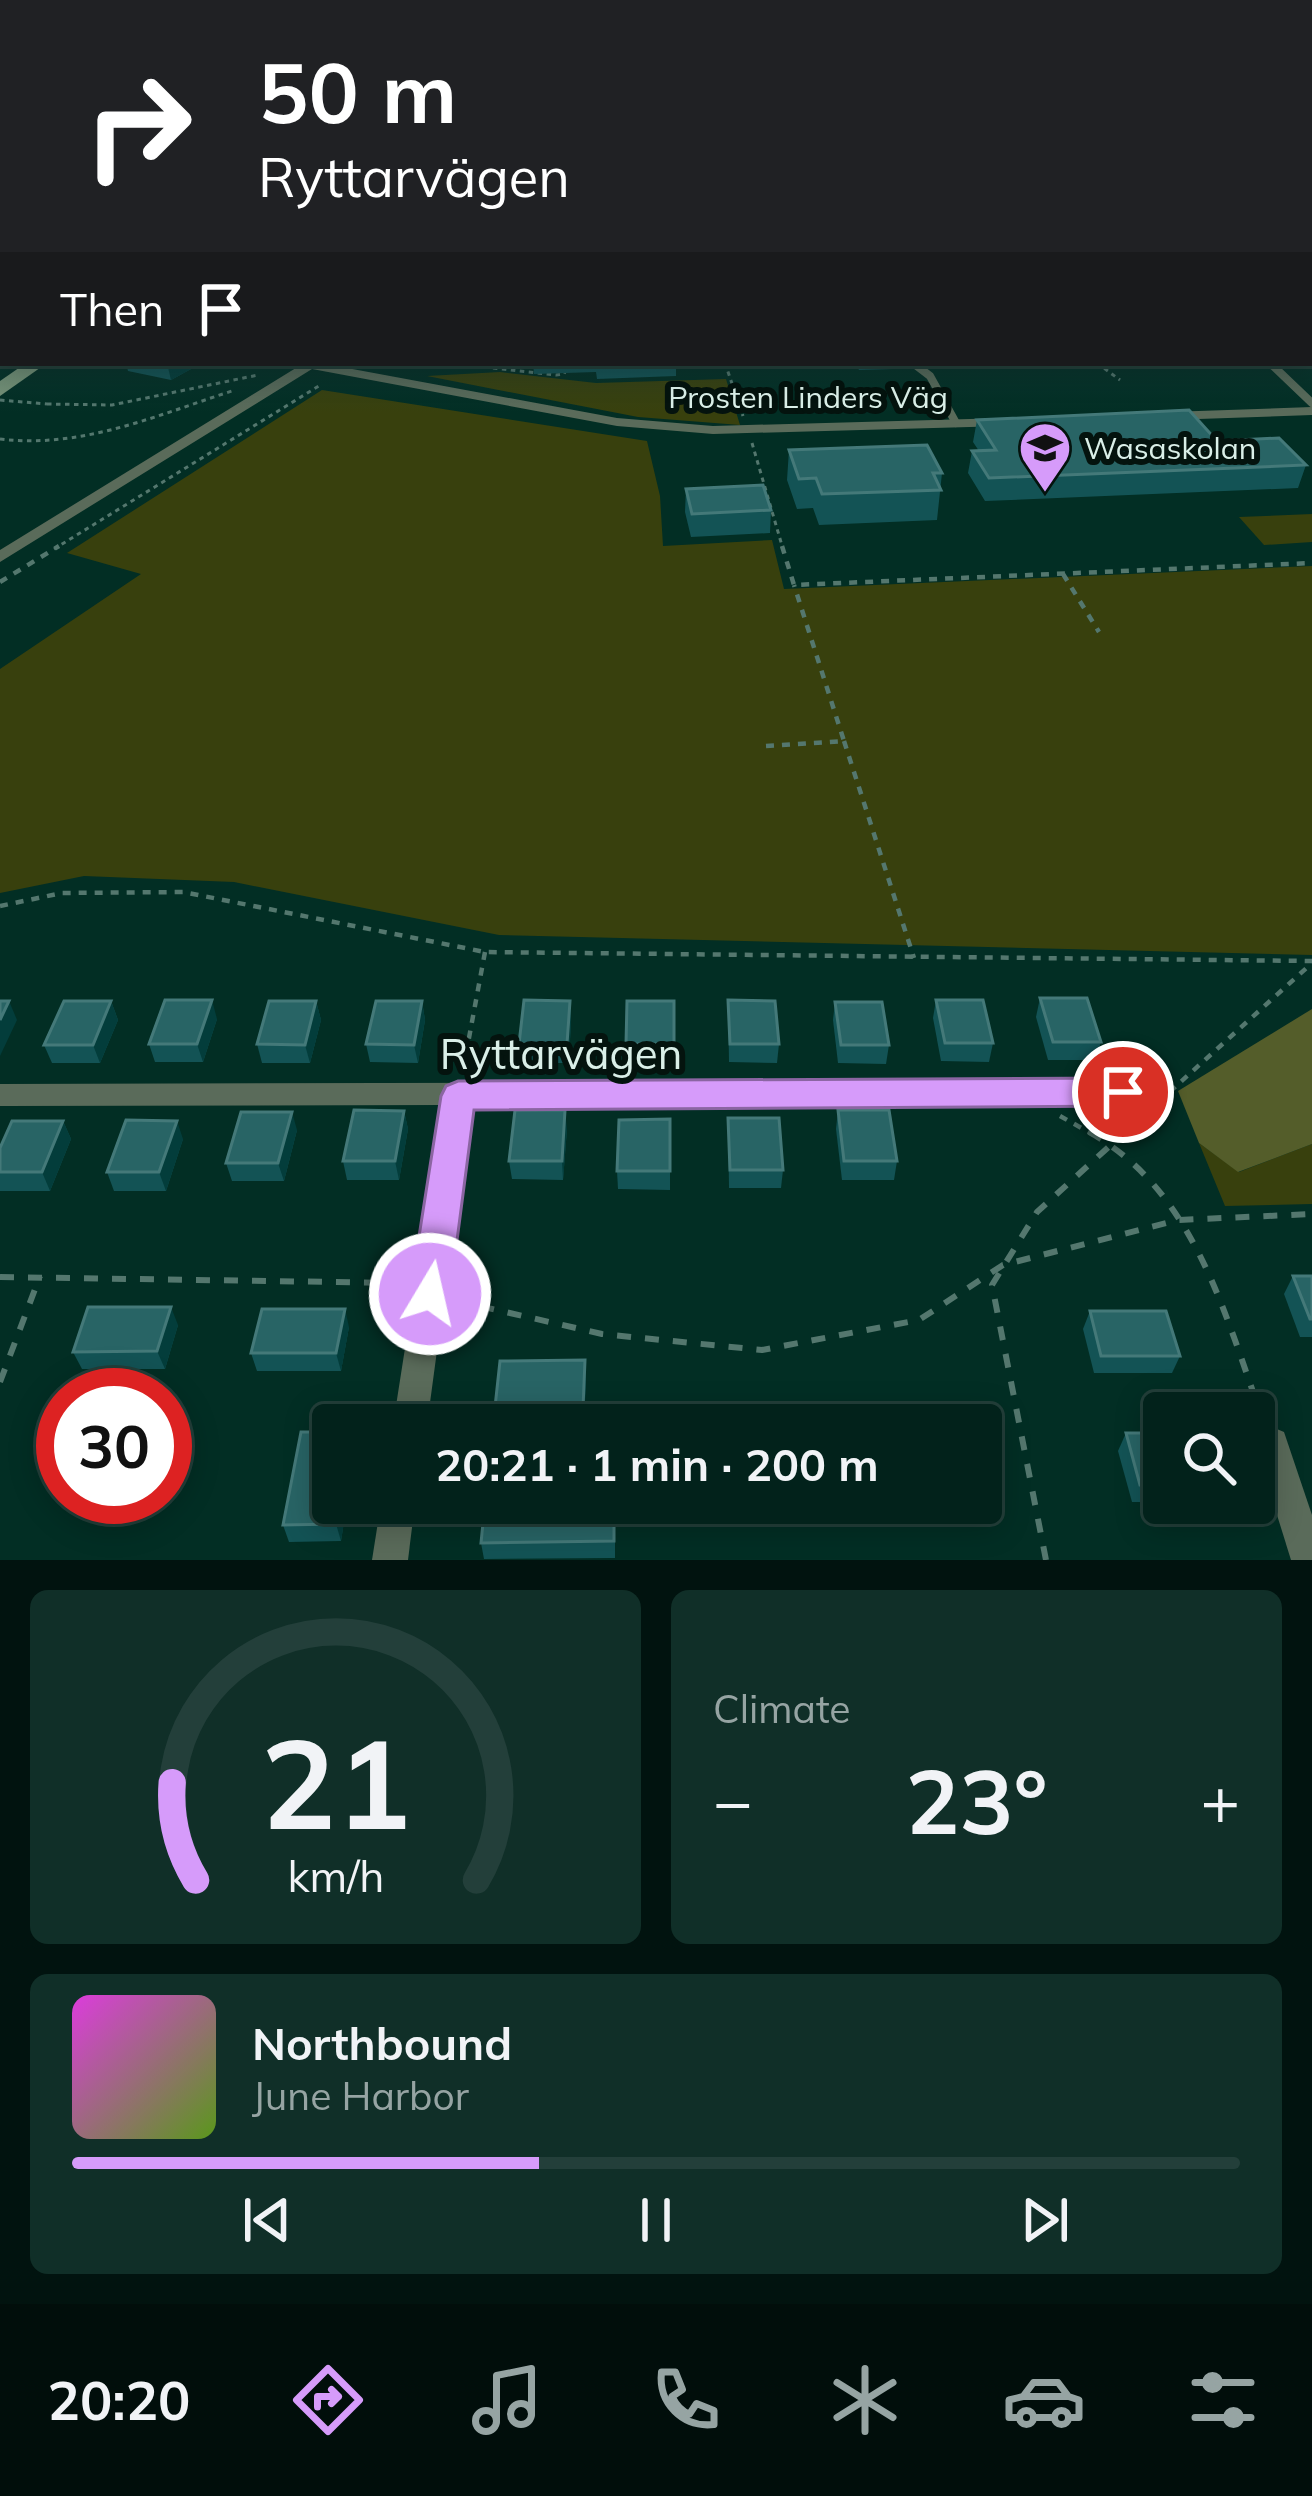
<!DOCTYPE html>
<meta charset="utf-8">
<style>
body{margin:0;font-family:Mulish,sans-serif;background:#102f28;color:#f1f3f6;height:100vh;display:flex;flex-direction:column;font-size:45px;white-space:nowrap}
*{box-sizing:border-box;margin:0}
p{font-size:39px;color:#96a4a3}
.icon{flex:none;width:66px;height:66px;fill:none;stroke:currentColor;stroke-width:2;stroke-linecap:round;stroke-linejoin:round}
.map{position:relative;height:1560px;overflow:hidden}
.sheet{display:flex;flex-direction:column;gap:30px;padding:30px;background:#01130f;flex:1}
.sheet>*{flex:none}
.banner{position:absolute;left:0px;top:0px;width:1314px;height:366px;box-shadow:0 6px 30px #0003,0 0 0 3px #233f3a;background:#202124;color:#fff;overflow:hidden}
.fabs{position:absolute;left:1143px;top:1392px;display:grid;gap:24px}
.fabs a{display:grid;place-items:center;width:132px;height:132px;border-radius:12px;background:#02221b;box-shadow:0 6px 30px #0003,0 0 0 3px #233f3a;font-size:60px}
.speed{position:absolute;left:36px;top:1368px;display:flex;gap:24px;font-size:60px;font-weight:700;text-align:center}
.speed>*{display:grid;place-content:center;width:156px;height:156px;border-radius:50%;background:#02221b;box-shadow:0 6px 30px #0003,0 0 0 3px #233f3a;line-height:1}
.speed .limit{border:18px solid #d22;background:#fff;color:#111}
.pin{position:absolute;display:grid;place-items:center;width:102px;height:102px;color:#fff;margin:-51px;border:6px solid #fff;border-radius:50%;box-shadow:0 3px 12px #0007}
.me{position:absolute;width:132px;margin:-66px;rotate:9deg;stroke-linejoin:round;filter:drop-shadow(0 0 9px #0008)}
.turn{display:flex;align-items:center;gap:42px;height:252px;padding:0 60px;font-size:54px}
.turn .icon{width:156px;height:156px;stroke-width:2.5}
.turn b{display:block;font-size:84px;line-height:102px}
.then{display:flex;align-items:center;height:114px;padding:0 60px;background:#0003;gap:24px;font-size:45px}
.big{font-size:90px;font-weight:700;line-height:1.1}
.sheet .widget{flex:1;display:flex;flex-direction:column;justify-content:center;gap:18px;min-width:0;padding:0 42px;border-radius:18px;background:#102f28}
.sheet .dial{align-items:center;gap:0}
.dial svg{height:312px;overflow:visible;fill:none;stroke:#233f3a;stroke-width:7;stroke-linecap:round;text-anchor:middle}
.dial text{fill:#f1f3f6;stroke:none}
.song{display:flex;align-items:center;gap:36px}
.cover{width:144px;height:144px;border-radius:18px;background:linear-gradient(135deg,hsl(300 70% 55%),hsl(90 70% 35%))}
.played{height:12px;border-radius:6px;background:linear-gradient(90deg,#d69bfa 40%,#233f3a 40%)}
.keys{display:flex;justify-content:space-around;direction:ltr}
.heat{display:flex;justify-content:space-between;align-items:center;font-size:66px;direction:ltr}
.sheet .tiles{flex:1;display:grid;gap:30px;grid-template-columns:1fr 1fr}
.widget:last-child{grid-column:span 2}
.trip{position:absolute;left:312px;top:1404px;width:690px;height:120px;border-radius:12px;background:#02221b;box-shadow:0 6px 30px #0003,0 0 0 3px #233f3a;font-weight:700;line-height:120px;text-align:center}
.tab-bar{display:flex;height:192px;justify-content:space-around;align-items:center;background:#010e0b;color:#96a4a3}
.tab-bar .icon{width:84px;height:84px}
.tab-bar .current{color:#d69bfa}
.tab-bar b{font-size:54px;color:#f1f3f6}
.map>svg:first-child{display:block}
.green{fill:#38400d}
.forest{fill:#545d2a}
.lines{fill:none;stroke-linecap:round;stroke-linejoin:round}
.path-far2{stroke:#54776e;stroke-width:3;stroke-dasharray:4.5 4.5;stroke-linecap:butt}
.path-far1{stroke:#54776e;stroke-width:4.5;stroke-dasharray:8 8;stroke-linecap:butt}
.path{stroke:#54776e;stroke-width:6;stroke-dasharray:14 14;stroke-linecap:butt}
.lane{stroke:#5a6b5a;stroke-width:8}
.street{fill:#5a6b5a;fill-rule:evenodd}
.secondary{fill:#779378;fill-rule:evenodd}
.path-bridge{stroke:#54776e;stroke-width:3;stroke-dasharray:4.5 4.5;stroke-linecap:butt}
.wall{fill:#135355}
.shaded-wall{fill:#033d3b}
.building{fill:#286465;stroke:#447979;stroke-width:3}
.route{fill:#d69bfa;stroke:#8b65a2;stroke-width:3}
.labels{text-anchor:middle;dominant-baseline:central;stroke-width:12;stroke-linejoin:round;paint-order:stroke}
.far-street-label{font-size:30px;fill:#daefe8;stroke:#04130e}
.far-poi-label{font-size:30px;fill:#daefe8;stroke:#04130e;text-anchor:start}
.near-street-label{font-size:42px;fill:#daefe8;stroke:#04130e}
</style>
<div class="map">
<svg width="1312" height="1560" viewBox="0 0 1312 1560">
<rect width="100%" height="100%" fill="#022e24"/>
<g class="green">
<path d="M500 372 596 383 726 379 740 425 638 417 427 376Z"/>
<path d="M322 390 647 441 660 496 663 546 772 540 784 589 1312 566V955L499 935 234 882 84 876 0 893V669L141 574 67 553Z"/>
<path d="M1312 514V542L1264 545 1239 517Z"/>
<path d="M1199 1143 1239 1172 1312 1144V1204L1225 1206Z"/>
</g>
<path class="forest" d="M1312 1009V1144L1238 1172 1199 1143 1178 1091Z"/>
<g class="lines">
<g class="path-far2">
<path d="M725 363 743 416"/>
<path d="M1097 363 1120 380"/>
<path d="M484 367 556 375 564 374 569 363"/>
<path d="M736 395H787"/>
<path d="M47 404 112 405 258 375"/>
<path d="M0 439C83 449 157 415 235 390"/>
<path d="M752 443 783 549"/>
<path d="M54 549 322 384"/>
</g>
<g class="path-far1">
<path d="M782 546 794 585 1312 563"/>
<path d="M1063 574 1099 632"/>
<path d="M0 582 59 546"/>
<path d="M844 741 914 958"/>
<path d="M766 746 844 741 794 585"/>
<path d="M0 906 62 893 183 892 485 952 1312 961"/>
<path d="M463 1070 485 952"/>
<path d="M1060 1116 1094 1135"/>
<path d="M1122 1135 1312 963"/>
</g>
<g class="path">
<path d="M1089 1132C1195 1191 1224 1313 1263 1420"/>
<path d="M0 1277 401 1283"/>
<path d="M453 1300 602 1334 762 1350 919 1320 1003 1265 1178 1220 1312 1214"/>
<path d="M0 1382 40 1276"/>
<path d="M1046 1560 992 1285 1037 1212 1125 1132"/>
</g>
<g class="lane">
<path d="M913 363 930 376 956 423"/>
<path d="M1270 363 1312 403"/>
</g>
<g class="street">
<path d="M3 304V313L0 314V305Z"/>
<path d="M304 363H320L617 418 713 426 1006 418 1013 422 1006 426 713 434 617 426 312 369 0 562V550Z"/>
<path d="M1312 407V415L1169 420 1162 416 1169 412Z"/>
<path d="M1123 1081 1133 1084 1136 1092 1133 1100 1123 1103 470 1105 427 1425H393L443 1105 0 1106V1084Z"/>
<path d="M1272 1427 1284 1432 1312 1515V1560H1291L1255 1444 1260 1432Z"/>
<path d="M381 1503H415L408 1560H372Z"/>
</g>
<path class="secondary" d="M26 363H47L0 396V381Z"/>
<path class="path-bridge" d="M0 400 47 404"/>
</g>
<g class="wall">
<path d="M126 363H202L171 380 128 371Z"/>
<path d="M533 363H676V376L597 379 596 372 534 374Z"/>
<path d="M855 363H895L894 369 859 370Z"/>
<path d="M937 363H971V366L939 367Z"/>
<path d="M977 420 1217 441 1306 465 1298 488 985 501 968 473 972 451H979L973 442Z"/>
<path d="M789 450 942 473 937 520 819 525 813 508 797 509 787 480Z"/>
<path d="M686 489 771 510 770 533 691 537 685 512Z"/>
<path d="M1040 998 1101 1042 1095 1060H1048L1036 1017Z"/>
<path d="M728 1000 779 1044 777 1063 729 1062Z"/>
<path d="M936 1000 993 1043 989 1062 941 1061 933 1018Z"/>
<path d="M111 1001 118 1020 100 1063H52L44 1045Z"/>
<path d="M316 1001 321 1020 310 1063H262L257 1044Z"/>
<path d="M422 1001 425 1020 418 1063 370 1062 366 1044Z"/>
<path d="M570 1001 571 1019 569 1063H521L519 1044Z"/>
<path d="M627 1001H674V1062L626 1063Z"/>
<path d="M835 1002 889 1045 886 1064 838 1063 833 1020Z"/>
<path d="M217 1019 203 1062H155L149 1044Z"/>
<path d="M838 1110 897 1161 894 1180H842L836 1129Z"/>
<path d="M404 1111 408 1129 399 1180H347L343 1161Z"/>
<path d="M728 1118 783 1170 781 1188H729Z"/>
<path d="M670 1119V1190L618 1189 617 1171Z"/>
<path d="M63 1121 71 1139 50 1191H0V1148Z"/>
<path d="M567 1129 563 1180 512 1179 509 1161Z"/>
<path d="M297 1130 284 1181H232L226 1163Z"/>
<path d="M183 1139 166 1191H114L107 1172Z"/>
<path d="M1293 1276H1312V1337H1300L1284 1294Z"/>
<path d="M1090 1311 1180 1356 1172 1373H1094L1083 1329Z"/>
<path d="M178 1325 165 1369H82L73 1352Z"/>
<path d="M349 1327 341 1371H257L251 1353Z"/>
<path d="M586 1378 584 1425H498L495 1407Z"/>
<path d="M1126 1433H1164V1502H1132L1118 1451Z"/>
<path d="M63 1438V1497H149L148 1499 59 1498 48 1481Z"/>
<path d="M333 1503H347L341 1541 289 1542 283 1525Z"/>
<path d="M615 1503V1558L484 1559 481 1543Z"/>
</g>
<g class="shaded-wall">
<path d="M167 363H202L171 380Z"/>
<path d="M212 1000 217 1019 203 1062 197 1044Z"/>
<path d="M9 1001 17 1020 0 1056V1020Z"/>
<path d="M111 1001 118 1020 100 1063 93 1045Z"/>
<path d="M316 1001 321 1020 310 1063 305 1045Z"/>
<path d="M422 1001 425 1020 418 1063 414 1045Z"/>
<path d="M570 1001 571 1019 569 1063 567 1044Z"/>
<path d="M565 1110 567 1129 563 1180 562 1161Z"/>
<path d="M404 1111 408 1129 399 1180 395 1161Z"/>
<path d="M292 1112 297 1130 284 1181 278 1163Z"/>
<path d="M63 1121 71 1139 50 1191 42 1172Z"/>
<path d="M177 1121 183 1139 166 1191 159 1172Z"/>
<path d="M171 1307 178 1325 165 1369 157 1351Z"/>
<path d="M345 1309 349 1327 341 1371 336 1353Z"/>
<path d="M585 1360 586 1378 584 1425 583 1408Z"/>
<path d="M339 1503H347L341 1541 336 1524Z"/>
</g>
<g class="building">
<path d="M1189 410 1217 441 1279 438 1306 465 989 478 972 451 996 450 977 420Z"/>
<path d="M927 445 942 473H933L941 490 822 494 816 478 799 479 789 450Z"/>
<path d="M763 485 771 510 692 514 686 489Z"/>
<path d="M1040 998H1087L1101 1042H1053Z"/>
<path d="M165 1000H212L197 1044H149Z"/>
<path d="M524 1000 570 1001 567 1044H519Z"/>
<path d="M728 1000 775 1001 779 1044H730Z"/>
<path d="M936 1000H983L993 1043H945Z"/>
<path d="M0 1001H9L0 1020Z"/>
<path d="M64 1001H111L93 1045H44Z"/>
<path d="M269 1001H316L305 1045 257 1044Z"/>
<path d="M376 1001H422L414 1045 366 1044Z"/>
<path d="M627 1001H674V1044H626Z"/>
<path d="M835 1002H882L889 1045H841Z"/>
<path d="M354 1110 404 1111 395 1161H343Z"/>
<path d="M515 1110H565L562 1161H509Z"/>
<path d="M838 1110H889L897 1161H844Z"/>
<path d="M241 1112H292L278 1163H226Z"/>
<path d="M728 1118H779L783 1170H730Z"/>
<path d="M670 1119V1171H617L619 1120Z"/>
<path d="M126 1120 177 1121 159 1172H107Z"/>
<path d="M12 1121H63L42 1172H0V1148Z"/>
<path d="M1293 1276H1312V1319H1310Z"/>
<path d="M88 1307H171L157 1351 73 1352Z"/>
<path d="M262 1309H345L336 1353H251Z"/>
<path d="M1090 1311H1166L1180 1356H1101Z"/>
<path d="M585 1360 583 1408 495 1407 500 1361Z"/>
<path d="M301 1432H333V1503H339L336 1524 283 1525Z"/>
<path d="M1126 1433H1164V1485H1140Z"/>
<path d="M63 1438V1481H48Z"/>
<path d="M485 1503H614V1541L481 1543Z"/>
</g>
<linearGradient id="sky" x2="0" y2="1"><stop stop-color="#011914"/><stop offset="0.47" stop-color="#284c50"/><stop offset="1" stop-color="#284c50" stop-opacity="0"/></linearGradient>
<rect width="1312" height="413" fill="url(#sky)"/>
<path class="route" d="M1123 1078 1135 1082 1140 1092 1135 1102 1123 1106 474 1110 450 1294 444 1307 430 1313 415 1307 410 1294 441 1096 446 1086 458 1081Z"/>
<defs>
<g id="school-pin" transform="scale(2.7)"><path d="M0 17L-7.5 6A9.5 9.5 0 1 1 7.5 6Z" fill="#d69bfa" stroke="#04130e"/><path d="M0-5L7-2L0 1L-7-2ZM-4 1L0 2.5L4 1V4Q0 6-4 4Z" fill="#111"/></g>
</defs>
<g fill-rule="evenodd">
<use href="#school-pin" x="1045" y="448"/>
</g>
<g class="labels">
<g class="far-street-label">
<text x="808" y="397">Prosten Linders Väg</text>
</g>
<g class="far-poi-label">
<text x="1084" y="448">Wasaskolan</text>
</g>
<g class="near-street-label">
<text x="561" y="1053">Ryttarvägen</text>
</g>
</g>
</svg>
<div class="fabs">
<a><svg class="icon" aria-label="search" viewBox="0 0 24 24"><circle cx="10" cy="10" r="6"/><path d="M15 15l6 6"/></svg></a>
</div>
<div class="speed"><div class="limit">30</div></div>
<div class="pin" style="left:1123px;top:1092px;background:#d93025"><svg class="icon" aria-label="arrive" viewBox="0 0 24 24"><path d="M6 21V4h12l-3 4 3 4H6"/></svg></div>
<svg class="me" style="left:430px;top:1294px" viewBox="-20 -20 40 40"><circle r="17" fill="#d69bfa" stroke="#fff" stroke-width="3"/><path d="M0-11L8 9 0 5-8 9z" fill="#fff"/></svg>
<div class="trip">20:21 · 1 min · 200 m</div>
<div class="banner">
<div class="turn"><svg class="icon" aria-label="right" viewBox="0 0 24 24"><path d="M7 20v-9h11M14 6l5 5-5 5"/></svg><div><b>50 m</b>Ryttarvägen</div></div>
<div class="then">Then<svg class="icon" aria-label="arrive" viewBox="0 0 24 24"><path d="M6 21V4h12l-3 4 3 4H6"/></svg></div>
</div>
</div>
<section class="sheet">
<div class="tiles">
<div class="widget dial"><svg viewBox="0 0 100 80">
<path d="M14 69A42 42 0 1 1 86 69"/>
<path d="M14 69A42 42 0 0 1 8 44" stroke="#d69bfa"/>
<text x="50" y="56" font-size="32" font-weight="700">21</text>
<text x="50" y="72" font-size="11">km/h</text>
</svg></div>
<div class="widget"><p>Climate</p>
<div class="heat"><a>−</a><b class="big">23°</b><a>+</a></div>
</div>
<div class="widget">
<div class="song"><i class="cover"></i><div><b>Northbound</b><p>June Harbor</p></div></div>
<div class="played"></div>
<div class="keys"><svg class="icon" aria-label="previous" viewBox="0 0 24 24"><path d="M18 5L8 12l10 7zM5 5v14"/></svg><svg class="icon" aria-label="pause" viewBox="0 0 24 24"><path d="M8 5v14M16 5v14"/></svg><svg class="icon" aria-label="next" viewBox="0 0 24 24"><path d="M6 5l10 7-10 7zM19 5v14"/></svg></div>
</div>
</div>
</section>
<nav class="tab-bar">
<b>20:20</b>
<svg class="icon current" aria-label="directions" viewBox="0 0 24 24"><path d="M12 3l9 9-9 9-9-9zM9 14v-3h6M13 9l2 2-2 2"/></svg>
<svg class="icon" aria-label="music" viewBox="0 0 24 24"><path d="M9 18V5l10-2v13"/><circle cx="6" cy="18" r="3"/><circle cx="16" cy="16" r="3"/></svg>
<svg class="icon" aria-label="phone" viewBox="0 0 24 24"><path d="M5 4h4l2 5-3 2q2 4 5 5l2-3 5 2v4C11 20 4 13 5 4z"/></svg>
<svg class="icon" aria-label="climate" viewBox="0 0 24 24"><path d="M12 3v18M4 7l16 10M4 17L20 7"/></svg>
<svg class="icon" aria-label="car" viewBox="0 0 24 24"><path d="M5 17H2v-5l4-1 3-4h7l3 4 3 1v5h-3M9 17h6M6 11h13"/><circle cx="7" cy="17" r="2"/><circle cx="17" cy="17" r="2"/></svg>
<svg class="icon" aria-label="filters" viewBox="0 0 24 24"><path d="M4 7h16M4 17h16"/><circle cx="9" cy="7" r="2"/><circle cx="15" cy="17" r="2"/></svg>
</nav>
